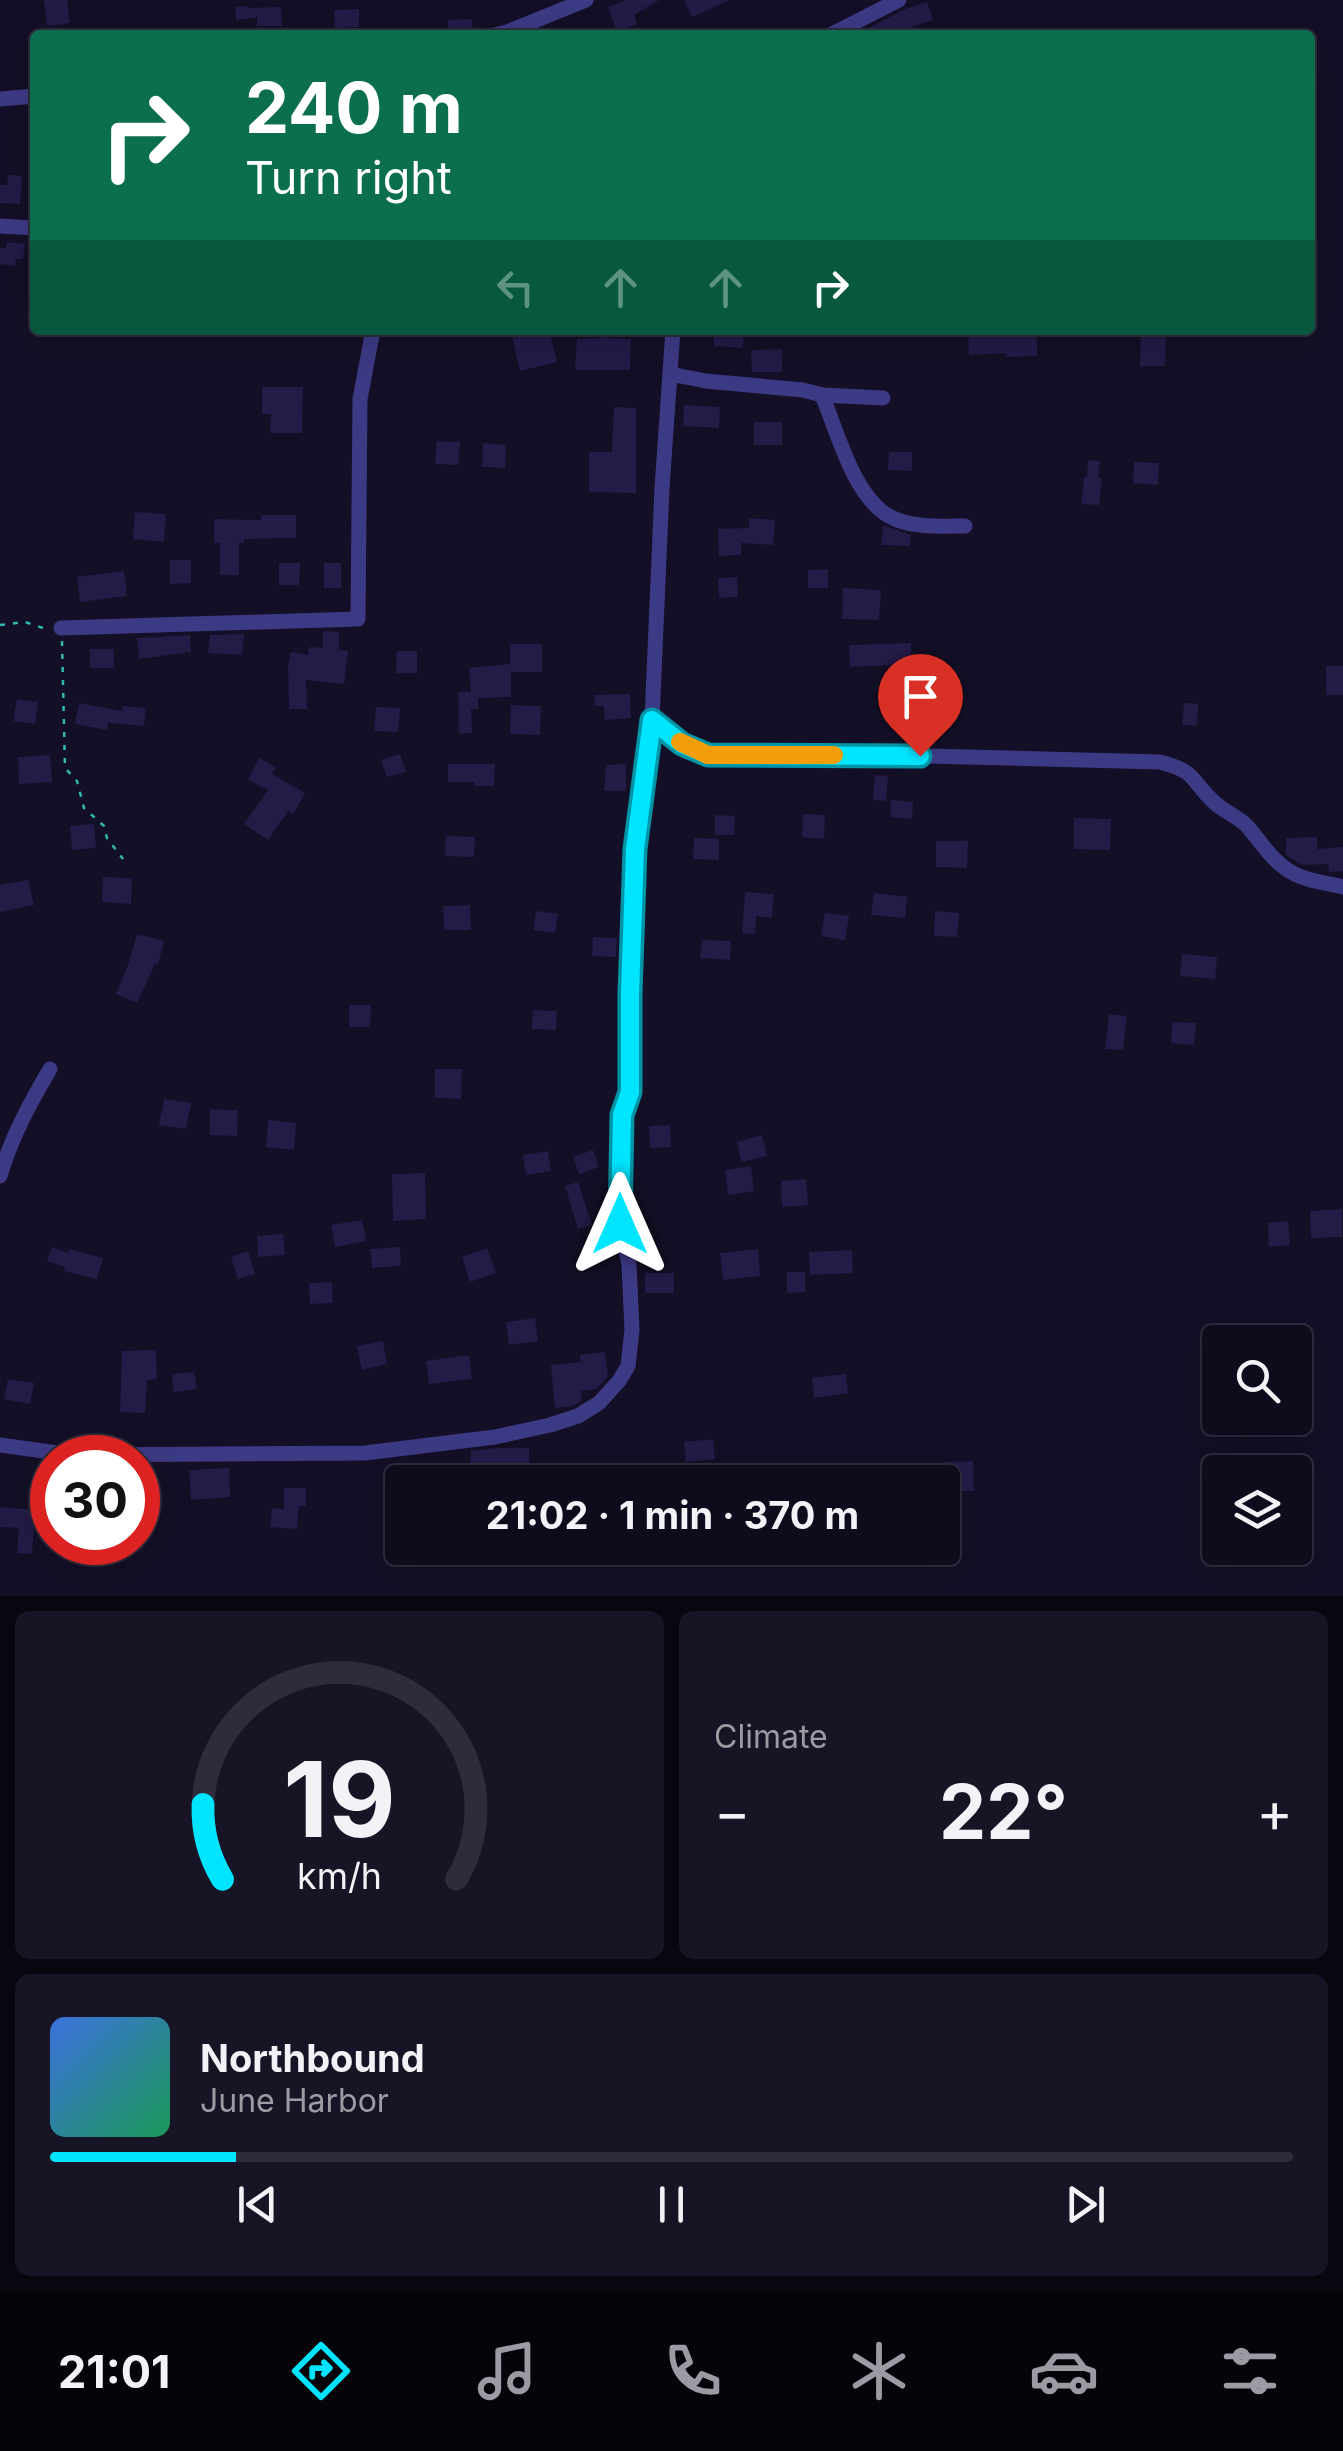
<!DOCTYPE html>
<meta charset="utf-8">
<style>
body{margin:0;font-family:Inter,sans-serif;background:#171425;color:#f1f3f6;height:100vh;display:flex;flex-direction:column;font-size:38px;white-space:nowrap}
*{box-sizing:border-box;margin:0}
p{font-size:32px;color:#9b9ba3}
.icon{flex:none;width:55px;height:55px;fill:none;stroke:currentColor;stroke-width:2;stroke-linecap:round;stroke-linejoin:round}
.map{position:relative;height:1596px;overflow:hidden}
.drawer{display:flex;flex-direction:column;gap:15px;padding:15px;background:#08060f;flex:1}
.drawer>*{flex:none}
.guide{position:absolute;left:30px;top:30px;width:1285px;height:305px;border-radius:10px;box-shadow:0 10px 40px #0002,0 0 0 2px #2e2b3b;background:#0b6e4f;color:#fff;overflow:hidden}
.tools{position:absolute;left:1202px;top:1325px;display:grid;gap:20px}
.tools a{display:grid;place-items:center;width:110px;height:110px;border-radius:10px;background:#0e0b1c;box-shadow:0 10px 40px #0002,0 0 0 2px #2e2b3b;font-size:50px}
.speed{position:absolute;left:30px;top:1435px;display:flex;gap:20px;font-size:50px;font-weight:700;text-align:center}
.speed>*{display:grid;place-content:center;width:130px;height:130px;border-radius:50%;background:#0e0b1c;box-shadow:0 10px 40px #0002,0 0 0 2px #2e2b3b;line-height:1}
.speed .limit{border:15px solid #d22;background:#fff;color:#111}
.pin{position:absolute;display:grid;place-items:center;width:85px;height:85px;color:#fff;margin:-102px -42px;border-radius:50% 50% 50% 0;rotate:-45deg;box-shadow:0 0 10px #0007}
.pin .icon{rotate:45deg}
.me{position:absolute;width:110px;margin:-55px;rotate:0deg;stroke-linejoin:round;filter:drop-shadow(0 0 8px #0008)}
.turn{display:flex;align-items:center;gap:35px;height:210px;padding:0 50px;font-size:45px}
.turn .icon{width:130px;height:130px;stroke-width:2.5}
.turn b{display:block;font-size:70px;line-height:85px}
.lanes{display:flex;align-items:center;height:95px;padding:0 50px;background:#0003;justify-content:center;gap:50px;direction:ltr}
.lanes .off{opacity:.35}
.big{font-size:75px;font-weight:700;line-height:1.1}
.drawer .card{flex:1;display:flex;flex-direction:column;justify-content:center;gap:15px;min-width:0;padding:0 35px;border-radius:15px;background:#171425}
.drawer .dial{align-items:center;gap:0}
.dial svg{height:260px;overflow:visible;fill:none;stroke:#2e2b3b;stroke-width:7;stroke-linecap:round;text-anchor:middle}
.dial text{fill:#f1f3f6;stroke:none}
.song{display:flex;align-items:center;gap:30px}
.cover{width:120px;height:120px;border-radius:15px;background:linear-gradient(135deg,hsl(220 70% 55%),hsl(150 70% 35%))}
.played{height:10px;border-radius:5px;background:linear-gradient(90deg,#00e5ff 15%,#2e2b3b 15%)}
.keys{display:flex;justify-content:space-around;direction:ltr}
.heat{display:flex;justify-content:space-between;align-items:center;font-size:55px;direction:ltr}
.drawer .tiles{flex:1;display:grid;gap:15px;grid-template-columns:1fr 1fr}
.card:last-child{grid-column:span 2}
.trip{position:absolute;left:385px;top:1465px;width:575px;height:100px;border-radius:10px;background:#0e0b1c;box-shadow:0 10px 40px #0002,0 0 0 2px #2e2b3b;font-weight:700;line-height:100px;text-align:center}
.tabs{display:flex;height:160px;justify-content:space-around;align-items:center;background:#06040b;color:#9b9ba3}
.tabs .icon{width:70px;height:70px}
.tabs .selected{color:#00e5ff}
.tabs b{font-size:45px;color:#f1f3f6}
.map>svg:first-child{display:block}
.building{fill:#241b47}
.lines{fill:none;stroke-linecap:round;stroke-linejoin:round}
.path{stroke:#2fb8b0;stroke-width:2.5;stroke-dasharray:5 8;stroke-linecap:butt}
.minor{stroke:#3d3a85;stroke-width:15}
.route-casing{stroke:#0095a6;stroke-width:25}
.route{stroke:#00e5ff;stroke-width:18}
.slow{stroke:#f59e0b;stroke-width:18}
</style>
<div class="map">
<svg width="1343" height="1596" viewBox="0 0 1343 1596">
<rect width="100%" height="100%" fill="#130f26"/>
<g class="building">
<path d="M44 0H67L70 23 47 26Z"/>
<path d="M627 0H659L634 15 637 24 617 31 608 7Z"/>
<path d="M684 0H730L692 17Z"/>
<path d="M927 2 933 20 888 35H868L866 29 905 9Z"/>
<path d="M247 6V8L281 7 282 26H257V17L236 20 235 7Z"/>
<path d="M359 9V27L335 28 334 10Z"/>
<path d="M472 19 473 35H448V20Z"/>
<path d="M8 175 22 176 20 204 0 203V185H7Z"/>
<path d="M7 242 25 244 23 259H16L15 266 0 264V248H6Z"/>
<path d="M537 330H549L557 362 520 371 512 336Z"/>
<path d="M714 330H744L743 348 714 346Z"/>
<path d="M994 331 995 336 1037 335V356L1006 357V353L969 355 968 333Z"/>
<path d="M1141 336H1166L1165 366H1140Z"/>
<path d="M607 338 631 339 630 370H575L577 339Z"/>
<path d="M782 349V372H752L751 350Z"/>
<path d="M262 387H303L302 433H270L271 414H262Z"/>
<path d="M684 405 720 407 719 428 683 426Z"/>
<path d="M614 407 636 408V493L589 492V452H612Z"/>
<rect x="754" y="422" width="28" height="23"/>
<path d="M437 441 460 442 458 465 435 464Z"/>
<path d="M483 443 506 445 505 468 482 467Z"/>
<path d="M889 452H912V471L888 470Z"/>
<path d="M1088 460 1100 461 1098 478H1102L1099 505 1081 504 1084 477H1087Z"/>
<path d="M1134 462 1159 463 1158 485 1133 483Z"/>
<path d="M135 512 166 514 164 542 133 539Z"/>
<path d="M261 515H296V538L244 539V543H239V575H220V543H214V519L261 520Z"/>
<path d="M749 518 775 520 773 545 741 543V555L719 556 718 529 749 528Z"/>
<path d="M883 525 911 535 910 546 881 545Z"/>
<path d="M170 560H191V583L170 584Z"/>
<path d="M279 563H300L299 585H279Z"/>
<rect x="324" y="563" width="17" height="25"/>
<path d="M828 569V588H808V570Z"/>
<path d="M124 571 127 596 80 602 77 577Z"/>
<path d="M737 577 738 597 719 598 718 578Z"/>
<path d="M843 588 881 590 879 620 842 619Z"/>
<path d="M323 631 339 632V650L348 651 344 684 306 680 307 709H289L288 666 291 652 308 655 309 647 323 648Z"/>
<path d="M244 634 242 655 208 653 210 635Z"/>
<path d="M190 635 191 652 139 659 137 638Z"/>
<path d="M911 643V664L850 667 849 645Z"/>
<path d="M510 644H542V672H511V697L478 698V709H471L472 733 459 734 458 692H471L469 668 510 664Z"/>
<rect x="90" y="649" width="24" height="19"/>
<path d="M397 651H417V673H396Z"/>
<rect x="1326" y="666" width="17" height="29"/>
<path d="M630 694 631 718 605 720 604 706H595L594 695Z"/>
<path d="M17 699 38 702 35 724 13 721Z"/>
<path d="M79 703 122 711 123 706 146 708 144 726 108 723 107 730 75 724Z"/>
<path d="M1184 703 1198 704 1197 726 1182 725Z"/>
<path d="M511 705 541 706 540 735 510 734Z"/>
<path d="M376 707 400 708 398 732 374 731Z"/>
<path d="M400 754 406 772 387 777 381 760Z"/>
<path d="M50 755 52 782 19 784 18 757Z"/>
<path d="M259 758 276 767 272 774 305 793 293 814 288 811 268 840 244 824 268 790 248 780Z"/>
<path d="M448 764H495L494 786H475L474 782H448Z"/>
<path d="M626 764V791H604L606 765Z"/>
<path d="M875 775 888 776 886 801 873 800Z"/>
<path d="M891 800 913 802 912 819 890 817Z"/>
<path d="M803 814 825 815 824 839 802 837Z"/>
<path d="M715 815 735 816 734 835H715Z"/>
<path d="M1074 818 1111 819 1110 850 1074 849Z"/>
<path d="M94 824 96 848 72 850 70 826Z"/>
<path d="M446 836 475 837 474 857 445 856Z"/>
<path d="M1317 837V849L1343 847V871L1329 872 1328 864 1302 865 1286 855V838Z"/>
<path d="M694 838 719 839V860L693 859Z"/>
<path d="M936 841H968L967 868 936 867Z"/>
<path d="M103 877 132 878 131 904 102 902Z"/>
<path d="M28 880 34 905 0 912V885Z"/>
<path d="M745 892 774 894 772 918 756 916 755 934 742 933Z"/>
<path d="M874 893 907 897 905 918 871 915Z"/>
<path d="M470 905 471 930H444L443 906Z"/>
<path d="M536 911 558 914 555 933 533 930Z"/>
<path d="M935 911 959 913 957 937 934 936Z"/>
<path d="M825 913 849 916 845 940 821 936Z"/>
<path d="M137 934 164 941 158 965 155 964 137 1003 116 994 128 965Z"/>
<path d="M593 937 617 938 616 957 592 956Z"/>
<path d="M702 940 731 941 730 960 700 958Z"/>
<path d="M1182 954 1217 957 1215 979 1180 976Z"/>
<path d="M349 1005H371L370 1027H349Z"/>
<path d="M533 1010 557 1011 556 1030 532 1029Z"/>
<path d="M1109 1014 1127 1016 1123 1050 1105 1049Z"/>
<path d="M1172 1022 1196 1023 1194 1045 1171 1043Z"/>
<path d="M435 1069H462L461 1099 435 1098Z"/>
<path d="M164 1099 191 1103 186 1129 159 1125Z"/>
<path d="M210 1109 238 1110 237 1136 210 1135Z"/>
<path d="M268 1120 296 1123 294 1150 266 1147Z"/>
<path d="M670 1125 671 1147 650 1148 649 1126Z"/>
<path d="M762 1135 767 1156 741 1162 737 1142Z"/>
<path d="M593 1150 599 1167 579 1174 573 1157Z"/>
<path d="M548 1151 551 1171 526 1175 523 1155Z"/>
<path d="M751 1166 754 1191 728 1195 725 1170Z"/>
<path d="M425 1173 426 1219 393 1221 392 1174Z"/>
<path d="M806 1179 808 1205 782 1207 781 1181Z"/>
<path d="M578 1182 592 1225 578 1229 565 1186Z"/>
<path d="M1342 1209V1237L1311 1238 1310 1211Z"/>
<path d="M362 1220 366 1241 335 1247 331 1225Z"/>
<path d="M1288 1221 1290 1245 1269 1247 1268 1223Z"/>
<path d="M283 1234 285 1255 258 1257 257 1236Z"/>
<path d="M52 1247 68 1253 69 1249 103 1258 97 1279 64 1271 65 1267 47 1261Z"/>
<path d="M400 1247 401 1266 372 1268 370 1249Z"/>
<path d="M487 1248 496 1273 470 1282 462 1257Z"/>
<path d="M758 1249 760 1276 723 1280 720 1253Z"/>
<path d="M852 1250 853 1273 810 1275 809 1252Z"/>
<path d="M248 1251 255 1274 238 1279 231 1257Z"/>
<path d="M787 1272H805V1292L787 1293Z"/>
<rect x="645" y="1273" width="29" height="20"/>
<path d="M332 1282 333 1303 310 1304 309 1283Z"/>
<path d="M535 1318 538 1341 509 1345 506 1322Z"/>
<path d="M383 1341 387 1364 362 1370 357 1346Z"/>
<path d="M156 1350 157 1379 147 1380 145 1413 120 1412 122 1351Z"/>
<path d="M605 1352 608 1376 596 1389 581 1391 582 1400 573 1406 555 1408 551 1365 581 1362 580 1355Z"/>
<path d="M469 1355 472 1379 429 1384 426 1361Z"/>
<path d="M194 1372 197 1389 174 1392 172 1374Z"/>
<path d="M846 1374 848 1393 814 1398 812 1378Z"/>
<path d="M8 1379 34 1383 30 1404 4 1399Z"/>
<path d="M713 1439 715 1459 686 1462 684 1442Z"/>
<path d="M496 1448H529L530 1478 499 1479 498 1464 470 1463 471 1451Z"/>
<path d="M973 1461 974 1491H945L944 1462Z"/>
<path d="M44 1462 52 1464V1501L40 1500Z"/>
<path d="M229 1468 230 1497 191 1500 189 1470Z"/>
<path d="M284 1488H306V1506H299L297 1529 270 1527 272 1508 284 1509Z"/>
<path d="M0 1507 35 1510 32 1554 17 1553 19 1528 0 1527Z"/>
</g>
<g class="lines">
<g class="path">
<path d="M0 625 25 622 46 629"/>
<path d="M62 641 65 768 77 781 84 808 104 826 107 838 123 859"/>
</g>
<g class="minor">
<path d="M494 35 507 32 586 0"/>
<path d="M830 35 899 0"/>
<path d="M0 99 35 96"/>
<path d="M0 226 35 228"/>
<path d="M673 330 662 488 652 720 682 744 708 755H886L1160 762C1199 772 1190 781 1215 803 1225 812 1238 817 1247 826 1263 844 1274 865 1297 875 1311 882 1328 883 1343 887"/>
<path d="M670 374 706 381 803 390 822 395 883 398"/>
<path d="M822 395C838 433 855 503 895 519 916 528 943 526 965 526"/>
<path d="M61 628 358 619 360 399 373 330"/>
<path d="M0 1176C11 1138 30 1103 50 1069"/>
<path d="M0 1445 72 1455 365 1453 495 1437 550 1425 578 1416 599 1403 619 1381 628 1366 632 1330 629 1264 620 1225V1181L622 1115 630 1092 629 1029 635 849 652 720"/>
</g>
</g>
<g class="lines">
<g class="route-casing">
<path id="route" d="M620 1224 622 1115 630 1092V994L635 849 652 720 682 744 708 755 920 756"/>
</g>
<use href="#route" class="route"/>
<path class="slow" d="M680 742 708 755H834"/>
</g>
</svg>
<div class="tools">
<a><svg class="icon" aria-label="search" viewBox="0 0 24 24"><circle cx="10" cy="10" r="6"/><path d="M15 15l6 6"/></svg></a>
<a><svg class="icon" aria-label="layers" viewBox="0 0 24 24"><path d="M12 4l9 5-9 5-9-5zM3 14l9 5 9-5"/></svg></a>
</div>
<div class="speed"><div class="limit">30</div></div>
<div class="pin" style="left:920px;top:756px;background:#d93025"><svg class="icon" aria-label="arrive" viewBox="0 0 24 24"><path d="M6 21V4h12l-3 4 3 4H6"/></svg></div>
<svg class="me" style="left:620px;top:1224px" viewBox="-20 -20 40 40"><path d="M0-17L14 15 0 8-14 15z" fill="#00e5ff" stroke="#fff" stroke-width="4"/></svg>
<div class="trip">21:02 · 1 min · 370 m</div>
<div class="guide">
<div class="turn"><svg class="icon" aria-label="right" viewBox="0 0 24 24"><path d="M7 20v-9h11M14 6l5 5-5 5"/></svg><div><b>240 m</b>Turn right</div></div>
<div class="lanes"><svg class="icon off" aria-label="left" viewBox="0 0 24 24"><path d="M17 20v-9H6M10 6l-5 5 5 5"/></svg><svg class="icon off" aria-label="ahead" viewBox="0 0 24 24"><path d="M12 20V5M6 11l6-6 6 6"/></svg><svg class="icon off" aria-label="ahead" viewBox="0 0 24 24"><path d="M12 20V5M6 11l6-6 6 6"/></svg><svg class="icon" aria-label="right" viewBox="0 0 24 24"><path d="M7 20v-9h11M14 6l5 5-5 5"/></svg></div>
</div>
</div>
<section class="drawer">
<div class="tiles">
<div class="card dial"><svg viewBox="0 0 100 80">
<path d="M14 69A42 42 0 1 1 86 69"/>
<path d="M14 69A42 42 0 0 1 8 46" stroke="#00e5ff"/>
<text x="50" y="56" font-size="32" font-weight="700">19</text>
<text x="50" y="72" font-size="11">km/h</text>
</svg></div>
<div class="card"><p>Climate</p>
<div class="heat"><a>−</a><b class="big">22°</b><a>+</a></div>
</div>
<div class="card">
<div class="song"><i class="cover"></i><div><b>Northbound</b><p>June Harbor</p></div></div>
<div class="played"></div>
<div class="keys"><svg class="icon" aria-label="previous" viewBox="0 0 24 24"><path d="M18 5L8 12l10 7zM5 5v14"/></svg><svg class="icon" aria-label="pause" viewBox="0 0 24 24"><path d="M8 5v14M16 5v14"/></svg><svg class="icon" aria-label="next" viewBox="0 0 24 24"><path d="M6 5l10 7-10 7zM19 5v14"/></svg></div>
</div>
</div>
</section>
<nav class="tabs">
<b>21:01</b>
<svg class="icon selected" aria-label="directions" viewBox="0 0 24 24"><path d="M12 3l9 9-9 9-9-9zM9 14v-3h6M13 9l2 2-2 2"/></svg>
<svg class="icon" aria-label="music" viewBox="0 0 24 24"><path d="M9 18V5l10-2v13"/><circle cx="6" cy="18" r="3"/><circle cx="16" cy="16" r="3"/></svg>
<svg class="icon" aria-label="phone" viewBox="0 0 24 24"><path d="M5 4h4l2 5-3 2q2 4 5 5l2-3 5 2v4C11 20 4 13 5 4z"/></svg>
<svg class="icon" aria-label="climate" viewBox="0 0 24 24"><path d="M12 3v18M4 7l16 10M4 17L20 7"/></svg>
<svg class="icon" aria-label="car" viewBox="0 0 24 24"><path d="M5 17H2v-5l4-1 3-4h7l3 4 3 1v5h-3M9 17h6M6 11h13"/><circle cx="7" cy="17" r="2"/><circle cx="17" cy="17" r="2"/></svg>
<svg class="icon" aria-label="filters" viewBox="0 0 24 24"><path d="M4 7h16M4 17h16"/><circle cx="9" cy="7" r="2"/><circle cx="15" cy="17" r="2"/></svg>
</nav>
